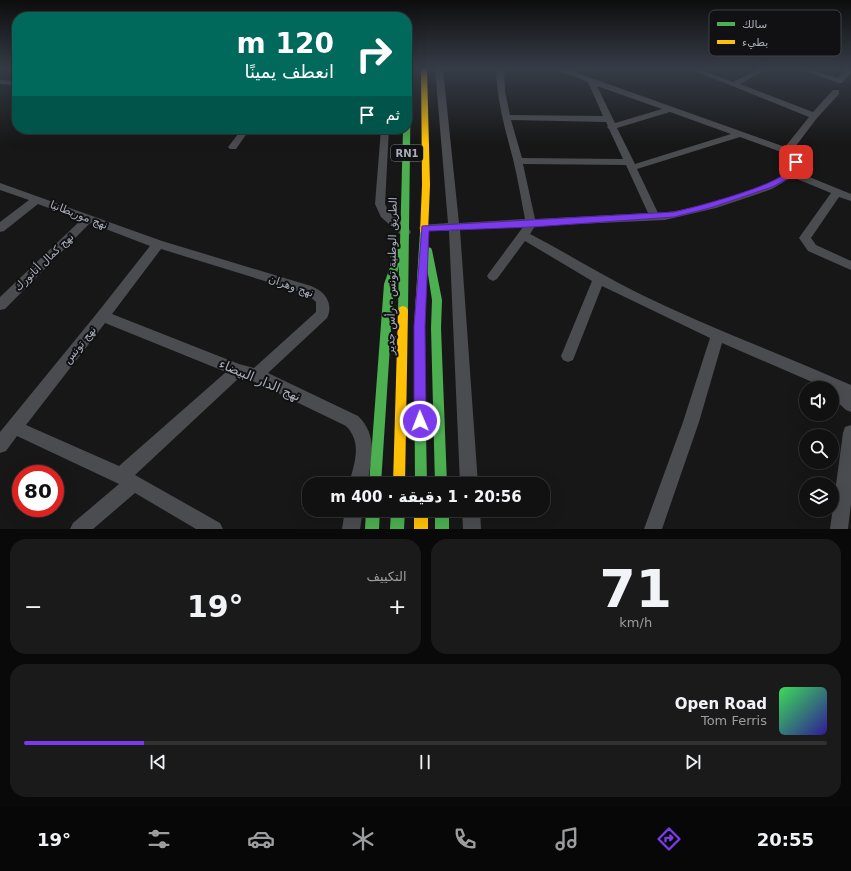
<!DOCTYPE html>
<html lang="ar">
<meta charset="utf-8">
<style>
body{margin:0;font-family:"DejaVu Sans","Noto Naskh Arabic",sans-serif;background:#1a1a1a;color:#f1f3f6;direction:rtl;height:100vh;display:flex;flex-direction:column;font-size:15px;white-space:nowrap}
*{box-sizing:border-box;margin:0}
p{font-size:13px;color:#9c9d9f}
.icon{flex:none;width:22px;height:22px;fill:none;stroke:currentColor;stroke-width:2;stroke-linecap:round;stroke-linejoin:round}
.map{position:relative;height:529px;overflow:hidden;direction:ltr}
.drawer{display:flex;flex-direction:column;gap:10px;padding:10px;background:#090909;flex:1}
.drawer>*{flex:none}
.guide{position:absolute;left:12px;top:12px;width:400px;height:122px;border-radius:16px;box-shadow:0 4px 16px #0002,0 0 0 1px #303131;direction:rtl;background:#00695c;color:#fff;overflow:hidden}
.tools{position:absolute;left:799px;top:381px;display:grid;gap:8px}
.tools a{display:grid;place-items:center;width:40px;height:40px;border-radius:50%;background:#111;box-shadow:0 4px 16px #0002,0 0 0 1px #303131;font-size:20px}
.speed{position:absolute;left:12px;top:465px;display:flex;gap:8px;font-size:20px;font-weight:700;text-align:center}
.speed>*{display:grid;place-content:center;width:52px;height:52px;border-radius:50%;background:#111;box-shadow:0 4px 16px #0002,0 0 0 1px #303131;line-height:1}
.speed .limit{border:6px solid #d22;background:#fff;color:#111}
.pin{position:absolute;display:grid;place-items:center;width:34px;height:34px;color:#fff;margin:-17px;border-radius:8px;box-shadow:0 2px 6px #0006}
.me{position:absolute;width:44px;margin:-22px;rotate:359deg;stroke-linejoin:round;filter:drop-shadow(0 0 3px #0008)}
.turn{display:flex;align-items:center;gap:14px;height:84px;padding:0 12px;font-size:18px}
.turn .icon{width:52px;height:52px;stroke-width:2.5}
.turn b{display:block;font-size:28px;line-height:34px}
.then{display:flex;align-items:center;height:38px;padding:0 12px;background:#0003;gap:8px;font-size:15px}
.big{font-size:30px;font-weight:600;line-height:1.1}
.drawer .tile{flex:1;display:flex;flex-direction:column;justify-content:center;gap:6px;min-width:0;padding:0 14px;border-radius:16px;background:#1a1a1a}
.drawer .dial{align-items:center;gap:0}
.dial b{font-size:52px;line-height:1}
.song{display:flex;align-items:center;gap:12px}
.cover{width:48px;height:48px;border-radius:6px;background:linear-gradient(135deg,hsl(130 70% 55%),hsl(250 70% 35%))}
.played{height:4px;border-radius:2px;background:linear-gradient(90deg,#7c3aed 15%,#303131 15%)}
.keys{display:flex;justify-content:space-around;direction:ltr}
.heat{display:flex;justify-content:space-between;align-items:center;font-size:22px;direction:ltr}
.drawer .tiles{flex:1;display:grid;gap:10px;grid-template-columns:1fr 1fr}
.tile:last-child{grid-column:span 2}
.trip{position:absolute;left:302px;top:477px;width:248px;height:40px;border-radius:16px;background:#111;box-shadow:0 4px 16px #0002,0 0 0 1px #303131;font-weight:600;line-height:40px;text-align:center;direction:rtl}
.tabs{display:flex;height:64px;justify-content:space-around;align-items:center;background:#070707;color:#9c9d9f}
.tabs .icon{width:28px;height:28px}
.tabs .selected{color:#7c3aed}
.tabs b{font-size:18px;color:#f1f3f6}
.map>svg:first-child{display:block}
.lines{fill:none;stroke-linecap:round;stroke-linejoin:round}
.street{fill:#4b4c50;fill-rule:evenodd}
.fast{fill:#4caf50;fill-rule:evenodd}
.slow{fill:#ffc107;fill-rule:evenodd}
.route{fill:#7c3aed;stroke:#51269a}
.labels{text-anchor:middle;dominant-baseline:central;stroke-width:4;stroke-linejoin:round;paint-order:stroke}
.shield{fill:#111113;stroke:#7b7e86;stroke-width:1}
.shield-label{font-size:10px;font-weight:bold;fill:#a8adb8}
.street-label{font-size:11px;fill:#a8adb8;stroke:#111113}
.near-street-label{font-size:13px;fill:#a8adb8;stroke:#111113}
.key{fill:#111113;stroke:#3e4045;stroke-width:1}
.key-label{font-size:11px;fill:#a8adb8}
</style>
<div class="map">
<svg width="851" height="529" viewBox="0 0 851 529">
<rect width="100%" height="100%" fill="#171717"/>
<g class="lines">
<g class="street">
<path d="M435 69H443L459 223 525 219C521 199 518 179 513 159 505 129 497 101 496 69H504L505 91 510 115 603 116 588 82 555 69H566L785 147 809 117 690 69H700L733 82 758 69H767L740 84 813 112 833 90H839V94L817 118 792 151 800 159V166L797 172 851 194V201L839 197 811 238 816 245 851 261V270L808 251 799 238 801 235 831 193 792 177 772 189 755 195 716 208 665 220 535 226 530 234C565 252 598 273 634 291 704 326 779 353 851 385V412L846 410 832 397V388H826L722 343 699 422 662 529H644L683 422 710 338 602 286 573 360 568 362 563 360 561 356 592 281 525 241 497 279 493 281 489 279 487 276 489 273 523 227 460 230 478 484H460L449 231H421L419 228 421 225 448 223ZM597 86 662 109 615 123ZM670 112 731 134 635 164 617 128ZM511 120 606 122 608 126 607 127 609 129 623 159 522 158ZM740 137 784 153 790 160 789 170C766 191 689 211 658 213L637 169ZM523 164 626 165 648 213 535 219Z"/>
<path d="M799 69H810L838 78 846 69H851V72L842 83H839Z"/>
<path d="M0 80 17 81V85L0 84Z"/>
<path d="M242 129H250L236 149H230L228 147Z"/>
<path d="M381 129H389L385 204 389 212 409 229 411 232 409 235H401L381 217 375 204Z"/>
<path d="M0 183 162 241 311 286C325 291 334 304 327 318L268 373 358 416C378 435 372 459 367 484H349C354 464 363 443 346 426L253 381 240 377 135 475 220 523 223 529H196L135 493 93 529H70L73 523 119 484 17 436 6 451 0 453V432L98 312 150 246 90 223 5 309 0 310V297L81 220 38 204 4 231 0 232V222L29 200 0 190ZM161 249 307 294 316 302V312L254 368 239 364 112 314ZM105 323 226 372 119 466 26 425Z"/>
<path d="M851 425V504L848 529H830L843 433 845 427Z"/>
<path d="M345 510H363L360 529H342Z"/>
<path d="M462 510H480L481 529H463Z"/>
</g>
<g class="fast">
<path d="M407 69H411L408 310 406 313 403 314 400 313 398 310 399 266 394 284 381 484H369L384 284 397 248 400 245 403 129H407Z"/>
<path d="M424 229 428 232V247L431 248 432 250 442 300 441 328 447 484H435L431 328 432 300 427 268 424 326 427 484H415L414 326 420 232Z"/>
<path d="M366 510H380L379 529H365Z"/>
<path d="M391 510H405L404 529H390Z"/>
<rect x="435" y="510" width="14" height="19"/>
</g>
<g class="slow">
<path d="M421 69H427L430 185 428 232 424 235 420 232 422 185Z"/>
<path d="M403 306 406 307 408 310 405 484H393L398 310 400 307Z"/>
<rect x="414" y="510" width="14" height="19"/>
</g>
</g>
<linearGradient id="sky" x2="0" y2="1"><stop stop-color="#0d0d0d"/><stop offset="0.48" stop-color="#363c47"/><stop offset="1" stop-color="#363c47" stop-opacity="0"/></linearGradient>
<rect width="851" height="143" fill="url(#sky)"/>
<path class="route" d="M793 160H798L800 162 798 167 793 176 772 187 710 208 674 217 532 227 429 231 425 326 426 421 424 425 420 427 416 425 414 421V326L422 226 674 212C696 207 776 186 788 171 791 168 792 164 793 160Z"/>
<g class="labels">
<rect class="shield" x="391" y="145" width="32" height="16" rx="3"/>
<g class="shield-label">
<text x="407" y="153">RN1</text>
</g>
<g class="street-label">
<text transform="translate(79 215) rotate(21)">نهج موريطانيا</text>
<text transform="translate(44 262) rotate(-44)">نهج كمال أتاتورك</text>
<text transform="translate(392 276) rotate(-89)">الطريق الوطنية تونس - رأس جدير</text>
<text transform="translate(291 286) rotate(19)">نهج وهران</text>
<text transform="translate(80 345) rotate(-51)">نهج تونس</text>
</g>
<g class="near-street-label">
<text transform="translate(260 380) rotate(23)">نهج الدار البيضاء</text>
</g>
</g>
<rect x="709" y="10" width="132" height="46" rx="6" class="key"/>
<rect x="717" y="22" width="18" height="4" fill="#4caf50"/>
<rect x="717" y="40" width="18" height="4" fill="#ffc107"/>
<g class="key-label">
<text x="742" y="28">سالك</text>
<text x="742" y="46">بطيء</text>
</g>
</svg>
<div class="tools">
<a><svg class="icon" aria-label="sound" viewBox="0 0 24 24"><path d="M4 9h4l5-4v14l-5-4H4zM17 9q2 3 0 6"/></svg></a>
<a><svg class="icon" aria-label="search" viewBox="0 0 24 24"><circle cx="10" cy="10" r="6"/><path d="M15 15l6 6"/></svg></a>
<a><svg class="icon" aria-label="layers" viewBox="0 0 24 24"><path d="M12 4l9 5-9 5-9-5zM3 14l9 5 9-5"/></svg></a>
</div>
<div class="speed"><div class="limit">80</div></div>
<div class="pin" style="left:796px;top:162px;background:#d93025"><svg class="icon" aria-label="arrive" viewBox="0 0 24 24"><path d="M6 21V4h12l-3 4 3 4H6"/></svg></div>
<svg class="me" style="left:420px;top:421px" viewBox="-20 -20 40 40"><circle r="17" fill="#7c3aed" stroke="#fff" stroke-width="3"/><path d="M0-11L8 9 0 5-8 9z" fill="#fff"/></svg>
<div class="trip">20:56 · 1 دقيقة · 400 m</div>
<div class="guide">
<div class="turn"><svg class="icon" aria-label="right" viewBox="0 0 24 24"><path d="M7 20v-9h11M14 6l5 5-5 5"/></svg><div><b>120 m</b>انعطف يمينًا</div></div>
<div class="then">ثم<svg class="icon" aria-label="arrive" viewBox="0 0 24 24"><path d="M6 21V4h12l-3 4 3 4H6"/></svg></div>
</div>
</div>
<section class="drawer">
<div class="tiles">
<div class="tile dial"><b>71</b><p>km/h</p></div>
<div class="tile"><p>التكييف</p>
<div class="heat"><a>−</a><b class="big">19°</b><a>+</a></div>
</div>
<div class="tile">
<div class="song"><i class="cover"></i><div><b>Open Road</b><p>Tom Ferris</p></div></div>
<div class="played"></div>
<div class="keys"><svg class="icon" aria-label="previous" viewBox="0 0 24 24"><path d="M18 5L8 12l10 7zM5 5v14"/></svg><svg class="icon" aria-label="pause" viewBox="0 0 24 24"><path d="M8 5v14M16 5v14"/></svg><svg class="icon" aria-label="next" viewBox="0 0 24 24"><path d="M6 5l10 7-10 7zM19 5v14"/></svg></div>
</div>
</div>
</section>
<nav class="tabs">
<b>20:55</b>
<svg class="icon selected" aria-label="directions" viewBox="0 0 24 24"><path d="M12 3l9 9-9 9-9-9zM9 14v-3h6M13 9l2 2-2 2"/></svg>
<svg class="icon" aria-label="music" viewBox="0 0 24 24"><path d="M9 18V5l10-2v13"/><circle cx="6" cy="18" r="3"/><circle cx="16" cy="16" r="3"/></svg>
<svg class="icon" aria-label="phone" viewBox="0 0 24 24"><path d="M5 4h4l2 5-3 2q2 4 5 5l2-3 5 2v4C11 20 4 13 5 4z"/></svg>
<svg class="icon" aria-label="climate" viewBox="0 0 24 24"><path d="M12 3v18M4 7l16 10M4 17L20 7"/></svg>
<svg class="icon" aria-label="car" viewBox="0 0 24 24"><path d="M5 17H2v-5l4-1 3-4h7l3 4 3 1v5h-3M9 17h6M6 11h13"/><circle cx="7" cy="17" r="2"/><circle cx="17" cy="17" r="2"/></svg>
<svg class="icon" aria-label="filters" viewBox="0 0 24 24"><path d="M4 7h16M4 17h16"/><circle cx="9" cy="7" r="2"/><circle cx="15" cy="17" r="2"/></svg>
<b>19°</b>
</nav>
